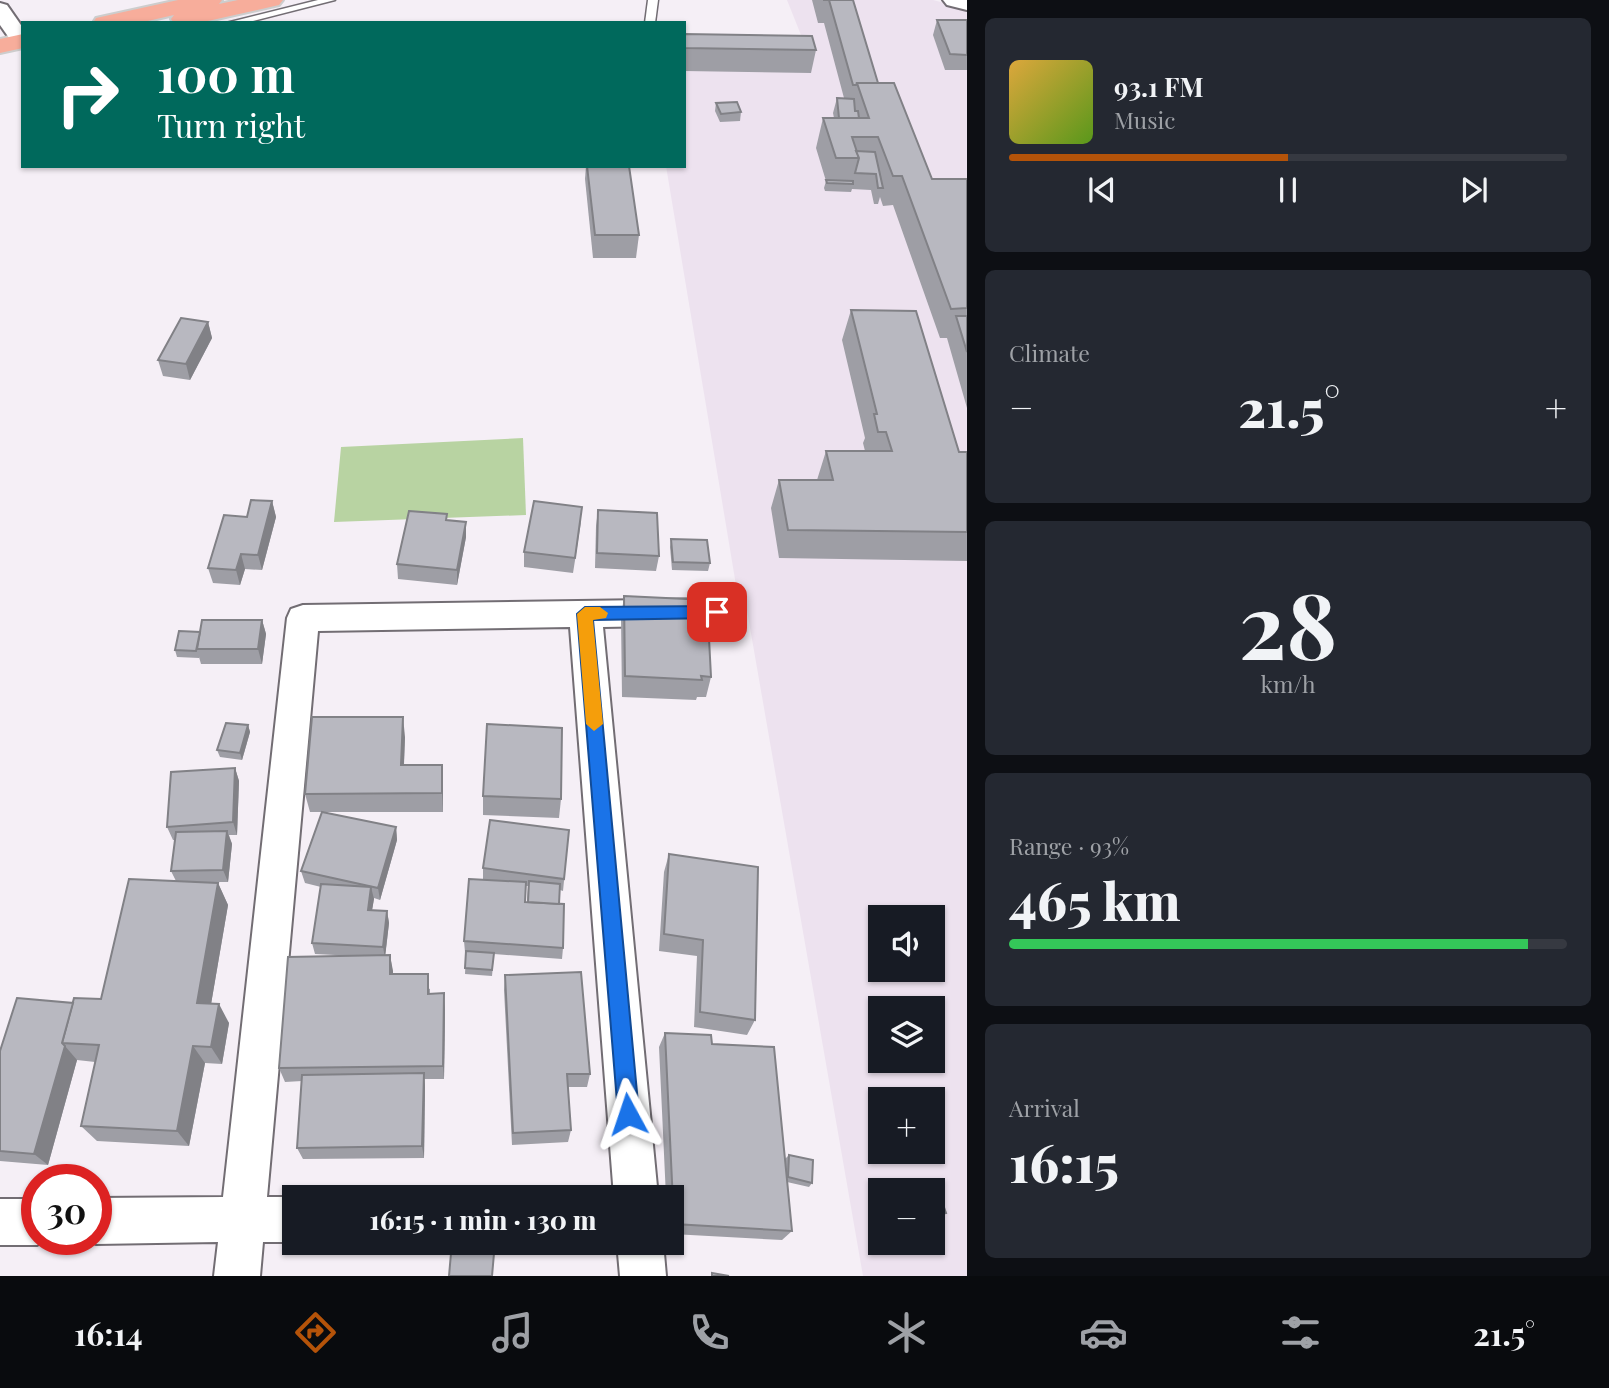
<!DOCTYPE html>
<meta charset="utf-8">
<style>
body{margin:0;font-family:"Playfair Display",serif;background:#242831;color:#f1f3f6;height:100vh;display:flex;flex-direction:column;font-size:26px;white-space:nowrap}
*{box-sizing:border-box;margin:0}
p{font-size:23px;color:#9ea1a6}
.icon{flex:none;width:38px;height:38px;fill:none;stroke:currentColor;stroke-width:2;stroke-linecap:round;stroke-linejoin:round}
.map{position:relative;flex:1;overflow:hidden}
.details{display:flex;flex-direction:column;gap:18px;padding:18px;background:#0d0f14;width:642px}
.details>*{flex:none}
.hud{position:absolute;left:21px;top:21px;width:665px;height:147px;border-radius:0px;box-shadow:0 2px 5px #0004;background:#00695c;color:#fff;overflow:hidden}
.fabs{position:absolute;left:868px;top:905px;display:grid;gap:14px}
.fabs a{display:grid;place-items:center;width:77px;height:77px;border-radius:0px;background:#171b24;box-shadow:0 2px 5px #0004;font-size:35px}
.speed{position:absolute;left:21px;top:1164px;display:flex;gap:14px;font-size:35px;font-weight:700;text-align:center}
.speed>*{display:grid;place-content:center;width:91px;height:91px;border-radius:50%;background:#171b24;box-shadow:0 2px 5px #0004;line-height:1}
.speed .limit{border:10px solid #d22;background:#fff;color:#111}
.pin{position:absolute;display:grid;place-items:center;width:60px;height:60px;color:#fff;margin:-30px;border-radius:14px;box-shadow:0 4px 10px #0006}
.me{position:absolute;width:77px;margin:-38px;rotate:355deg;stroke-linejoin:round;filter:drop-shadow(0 0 5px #0008)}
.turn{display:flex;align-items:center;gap:24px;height:147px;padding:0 21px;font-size:32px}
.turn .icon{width:91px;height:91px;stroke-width:2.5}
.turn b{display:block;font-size:49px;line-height:60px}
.big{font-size:52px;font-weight:800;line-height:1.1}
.details .card{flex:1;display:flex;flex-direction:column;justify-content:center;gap:10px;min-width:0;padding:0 24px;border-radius:10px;background:#242831}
.details .dial{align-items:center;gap:0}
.dial b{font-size:91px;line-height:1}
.song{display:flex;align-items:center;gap:21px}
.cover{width:84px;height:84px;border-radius:10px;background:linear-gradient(135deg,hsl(40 70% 55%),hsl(90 70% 35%))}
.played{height:7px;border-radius:4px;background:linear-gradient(90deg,#b45309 50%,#363941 50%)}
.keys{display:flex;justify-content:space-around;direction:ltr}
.heat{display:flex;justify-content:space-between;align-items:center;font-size:38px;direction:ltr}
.charge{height:10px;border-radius:5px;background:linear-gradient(90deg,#34c759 93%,#363941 0)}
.trip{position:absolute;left:282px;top:1185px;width:402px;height:70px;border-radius:0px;background:#171b24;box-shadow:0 2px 5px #0004;font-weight:800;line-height:70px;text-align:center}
.tab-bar{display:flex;height:112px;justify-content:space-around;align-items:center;background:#090b0e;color:#9ea1a6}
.tab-bar .icon{width:49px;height:49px}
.tab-bar .current{color:#b45309}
.tab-bar b{font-size:32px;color:#f1f3f6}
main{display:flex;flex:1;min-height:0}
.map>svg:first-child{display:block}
.built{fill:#ede2ef;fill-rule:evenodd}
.green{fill:#b8d3a2}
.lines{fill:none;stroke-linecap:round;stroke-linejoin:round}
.lane-casing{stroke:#726d73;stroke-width:3}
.street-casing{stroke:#726d73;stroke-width:4}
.secondary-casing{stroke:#726d73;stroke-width:4}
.highway-casing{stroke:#cdcdcd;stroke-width:4}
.lane{fill:#fff;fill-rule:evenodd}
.street{fill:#fff;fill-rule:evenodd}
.secondary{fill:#fff;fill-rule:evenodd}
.highway{fill:#f7ad9b;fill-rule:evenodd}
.wall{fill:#9e9ea5;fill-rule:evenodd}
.shaded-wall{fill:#818186}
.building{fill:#b8b8c0;stroke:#818186;stroke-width:2}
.route{fill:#1a73e8;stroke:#114b97;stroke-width:2}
.slow{fill:#f59e0b}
</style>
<main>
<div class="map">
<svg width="967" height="1276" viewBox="0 0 967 1276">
<rect width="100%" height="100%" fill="#f5eff6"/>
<path class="built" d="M787 0H933L967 9V1276H863L745 599 738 597 666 166H684V40L719 35H801ZM880 917H933V970H880ZM880 1008H933V1060H880ZM880 1099H933V1152H880ZM880 1190H933V1242H880Z"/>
<path class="green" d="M523 438 526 515 334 522 341 447Z"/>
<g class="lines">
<g class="lane-casing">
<g id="lane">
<path d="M318 0H335L245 23H226Z"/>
<path d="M648 0H658L655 23H645Z"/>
</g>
</g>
<g class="street-casing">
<g id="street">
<path d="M0 3 7 5 23 28V47L14 45 0 25Z"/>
<path d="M717 599 729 603 733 612 729 621 717 625 603 627 658 1197H614L570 627 318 631 267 1197H295L294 1242H263L260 1276H214L218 1242 96 1244 85 1239H96V1198L223 1197 287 618 291 609 303 605Z"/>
<path d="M0 1199H37V1239H50L37 1245H0Z"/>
<path d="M617 1242H663L666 1276H620Z"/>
</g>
</g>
<g class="secondary-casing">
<path id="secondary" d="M943 0H967V10L947 5Z"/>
</g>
<g class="highway-casing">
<g id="highway">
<path d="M178 0H222L219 4 238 0H283L279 5 199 23H174L171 19 174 15 139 23H93L96 18Z"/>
<path d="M23 34V48L0 53V39Z"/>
</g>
</g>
<use href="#lane" class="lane"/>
<use href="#street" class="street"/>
<use href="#secondary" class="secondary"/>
<use href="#highway" class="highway"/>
</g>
<g class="wall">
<path d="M812 0H853L878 83 932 179H967V408L947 338H940L893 205 883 206 880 197 878 204H874L871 190 852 189 851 192 825 191 824 188 826 181 816 148 823 118H834L833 113 837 98H844L824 23H818Z"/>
<path d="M937 20H967V70H945L933 35Z"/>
<path d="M684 34 816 50 811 73 684 71Z"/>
<path d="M716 103 741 112 740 121 720 122 715 111Z"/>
<path d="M586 166H629L639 235 636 258H593L585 179Z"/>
<path d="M851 310 959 452H967V561L779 558 771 508 779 480H817L826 451H865L863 443 865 438 842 340Z"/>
<path d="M208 322 212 338 190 380 163 376 158 360Z"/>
<path d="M272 501 276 517 262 570 245 569 240 585 213 583 208 568 247 517Z"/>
<path d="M598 510 659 556 656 571 595 568 596 526Z"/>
<path d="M447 514V520L466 522V537L457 585 398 579 397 564Z"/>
<path d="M581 522 573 573 524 567V552Z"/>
<path d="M671 539 710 563 708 571 672 570 670 547Z"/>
<path d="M624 596 711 677 706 697H697L696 700 622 697 621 618Z"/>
<path d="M262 620 266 634 262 664H201L199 657V658L177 657 175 650 200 632Z"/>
<path d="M248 725 250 732 242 760 220 757 217 750Z"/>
<path d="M405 737 404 765 443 784V812H310L305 794Z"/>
<path d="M235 768 239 781 237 835H229L232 844 228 882H206L218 883 228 905 211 1004 229 1023 222 1064 205 1063 189 1146 97 1141 81 1126 95 1062 77 1060 48 1165 0 1161V1051L73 1003 101 999 176 881 171 871 175 840H173L167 827Z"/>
<path d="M483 796 561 799 559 818 483 815Z"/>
<path d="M396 827 397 840 380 900 374 898 372 910 387 911 389 923 385 956 390 955 393 974 430 989V994L445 1008 444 1079H424L425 1086 424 1158 303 1159 297 1148 302 1081 285 1082 279 1068 355 956 315 954 312 943 321 887 305 883 301 871Z"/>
<path d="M569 830 563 891 560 890 559 904 563 948 562 959 494 954 492 976 465 974 466 953 465 952 464 941 483 879V868ZM526 886H528L527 902H525Z"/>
<path d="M669 854 755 1020 747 1035 694 1027 697 956 659 951 664 872Z"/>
<path d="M505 975 590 1074 587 1087H568L571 1130 568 1142 512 1145 504 990Z"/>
<path d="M665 1033 712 1044 785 1159 789 1155 812 1183 809 1187 787 1182 792 1231 782 1240 672 1234V1197H666L659 1047Z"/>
</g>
<g class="shaded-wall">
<path d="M208 322 212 338 190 380 186 364Z"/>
<path d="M272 501 276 517 262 570 258 555Z"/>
<path d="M466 522V537L457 585V570Z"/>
<path d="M241 554 245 569 240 585 236 570Z"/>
<path d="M262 620 266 634 262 664 258 649Z"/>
<path d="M403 717 405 737 403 784 401 765Z"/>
<path d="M248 725 250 732 242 760 240 753Z"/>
<path d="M442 765 443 784V812L442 793Z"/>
<path d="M235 768 239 781 237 835 233 822Z"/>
<path d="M396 827 397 840 380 900 378 888Z"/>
<path d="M227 831 232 844 228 882 223 870Z"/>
<path d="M218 883 228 905 208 1022 197 1003Z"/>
<path d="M371 887 374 899 370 922 368 910Z"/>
<path d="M387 911 389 923 385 958 383 947Z"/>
<path d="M390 955 393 971V990L390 974Z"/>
<path d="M444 993 445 1008 444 1079 443 1066Z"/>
<path d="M219 1004 229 1023 222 1064 211 1047Z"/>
<path d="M65 1046 77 1060 48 1165 34 1154Z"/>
<path d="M193 1046 205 1063 189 1146 177 1131Z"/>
<path d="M424 1073 425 1086 424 1158 422 1146Z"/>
</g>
<g class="building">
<path d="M823 0H853L878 83H857L856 85H853L829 0Z"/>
<path d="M937 20H967V55L950 54Z"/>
<path d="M684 34 812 36 816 50 684 48Z"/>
<path d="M857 83H894L932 179H967V308L951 309 902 176H893L878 137H852L859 158H836L823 118H869Z"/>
<path d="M837 98 854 99 855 111H858L859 118H839Z"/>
<path d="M737 102 741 112 721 114 716 103Z"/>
<path d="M856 151 875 152 883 188H878L876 174 855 173 859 158Z"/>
<path d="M587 166H629L639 235H595Z"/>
<path d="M826 180 853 181V184L827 183Z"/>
<path d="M851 310 916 311 959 452H967V532L788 530 779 480H833L826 451H892L886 432H878L874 414H877Z"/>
<path d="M956 316H967V352Z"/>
<path d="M181 318 208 322 186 364 158 360Z"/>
<path d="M251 500 272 501 258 555 241 554 236 570 208 568 224 515 247 517Z"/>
<path d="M534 501 582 507 575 558 524 552Z"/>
<path d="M598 510 657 513 659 556 597 553Z"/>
<path d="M409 511 447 514 446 520 466 522 457 570 397 564Z"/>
<path d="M671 539 707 540 710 563 673 562Z"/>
<path d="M624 596 707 600 711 677 701 676 702 680 625 676Z"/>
<path d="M202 620H262L258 649H197Z"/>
<path d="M179 631 200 632 196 651 175 650Z"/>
<path d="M312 717H403L401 765H442V793L305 794Z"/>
<path d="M226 723 248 725 240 753 217 750Z"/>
<path d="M487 724 562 728 561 799 483 796Z"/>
<path d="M235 768 233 822 167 827 171 772Z"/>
<path d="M322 812 396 827 378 888 301 871Z"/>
<path d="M490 820 569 830 564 879 483 868Z"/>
<path d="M227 831 223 870 171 871 176 832Z"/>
<path d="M669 854 758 867 755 1020 700 1012 703 940 664 934Z"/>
<path d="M129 879 218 883 197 1003 219 1004 211 1047 193 1046 177 1131 81 1126 99 1045 62 1043 74 998 101 999Z"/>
<path d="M469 879 526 882 525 902 564 904 563 948 464 941Z"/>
<path d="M529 881 560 884 559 904 528 902Z"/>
<path d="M321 884 371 887 368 910 387 911 383 947 312 943Z"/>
<path d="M466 951 494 953 492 970 465 968Z"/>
<path d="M390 955V974H428V994L444 993 443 1066 279 1068 288 957Z"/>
<path d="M581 972 590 1074H567L571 1130 513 1133 505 975Z"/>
<path d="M17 998 73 1003 62 1043 65 1046 34 1154 0 1151V1051Z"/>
<path d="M665 1033 711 1035 712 1044 774 1047 792 1231 674 1224Z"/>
<path d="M424 1073 422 1146 297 1148 302 1075Z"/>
<path d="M789 1155 813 1160 812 1183 788 1177Z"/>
<path d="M938 1190 946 1213 933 1216V1191Z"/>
<path d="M452 1242H495L492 1276H449Z"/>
<path d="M712 1273 729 1276H712Z"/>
</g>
<path class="route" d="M717 606 724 612 717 618 593 620 639 1114 636 1121 628 1124 621 1121 618 1114 577 614 585 607Z"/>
<path class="slow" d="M585 607H600L608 613 606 618 593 620 603 724 594 731 586 724 577 614Z"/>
</svg>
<div class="fabs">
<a><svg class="icon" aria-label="sound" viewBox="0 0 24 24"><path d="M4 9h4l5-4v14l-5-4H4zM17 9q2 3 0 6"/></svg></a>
<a><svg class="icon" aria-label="layers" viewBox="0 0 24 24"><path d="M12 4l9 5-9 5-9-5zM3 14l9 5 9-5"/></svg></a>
<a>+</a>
<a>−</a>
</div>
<div class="speed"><div class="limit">30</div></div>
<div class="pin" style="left:717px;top:612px;background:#d93025"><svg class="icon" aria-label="arrive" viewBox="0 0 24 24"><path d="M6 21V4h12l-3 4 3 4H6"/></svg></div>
<svg class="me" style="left:628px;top:1114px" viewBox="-20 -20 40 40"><path d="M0-17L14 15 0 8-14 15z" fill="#1a73e8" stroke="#fff" stroke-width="4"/></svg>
<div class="trip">16:15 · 1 min · 130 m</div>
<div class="hud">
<div class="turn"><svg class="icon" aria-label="right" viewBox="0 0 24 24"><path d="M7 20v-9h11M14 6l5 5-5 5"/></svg><div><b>100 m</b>Turn right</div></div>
</div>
</div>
<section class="details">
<div class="card">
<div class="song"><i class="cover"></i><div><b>93.1 FM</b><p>Music</p></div></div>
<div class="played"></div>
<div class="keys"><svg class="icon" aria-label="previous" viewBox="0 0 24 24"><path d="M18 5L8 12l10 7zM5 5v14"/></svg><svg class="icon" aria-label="pause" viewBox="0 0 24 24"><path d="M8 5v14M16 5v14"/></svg><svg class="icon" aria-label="next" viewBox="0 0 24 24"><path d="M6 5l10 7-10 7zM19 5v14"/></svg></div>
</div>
<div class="card"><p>Climate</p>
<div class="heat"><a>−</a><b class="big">21.5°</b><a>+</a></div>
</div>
<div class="card dial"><b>28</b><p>km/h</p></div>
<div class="card"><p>Range · 93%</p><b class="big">465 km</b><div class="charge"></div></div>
<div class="card"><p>Arrival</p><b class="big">16:15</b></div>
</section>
</main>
<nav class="tab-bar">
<b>16:14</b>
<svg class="icon current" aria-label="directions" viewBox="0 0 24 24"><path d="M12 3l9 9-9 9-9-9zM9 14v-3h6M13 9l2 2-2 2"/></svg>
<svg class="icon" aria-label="music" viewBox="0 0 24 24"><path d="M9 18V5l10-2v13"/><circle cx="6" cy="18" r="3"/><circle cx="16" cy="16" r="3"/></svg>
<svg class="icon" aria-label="phone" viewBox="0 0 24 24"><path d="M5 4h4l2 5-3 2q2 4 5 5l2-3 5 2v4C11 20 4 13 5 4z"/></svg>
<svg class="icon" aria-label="climate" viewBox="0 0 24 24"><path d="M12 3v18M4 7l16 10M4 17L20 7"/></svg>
<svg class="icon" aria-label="car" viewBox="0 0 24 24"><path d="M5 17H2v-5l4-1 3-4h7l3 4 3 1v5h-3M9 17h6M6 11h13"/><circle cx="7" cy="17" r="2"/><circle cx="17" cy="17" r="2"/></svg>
<svg class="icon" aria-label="filters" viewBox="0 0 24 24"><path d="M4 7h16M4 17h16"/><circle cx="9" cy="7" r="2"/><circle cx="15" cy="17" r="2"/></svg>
<b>21.5°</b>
</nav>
